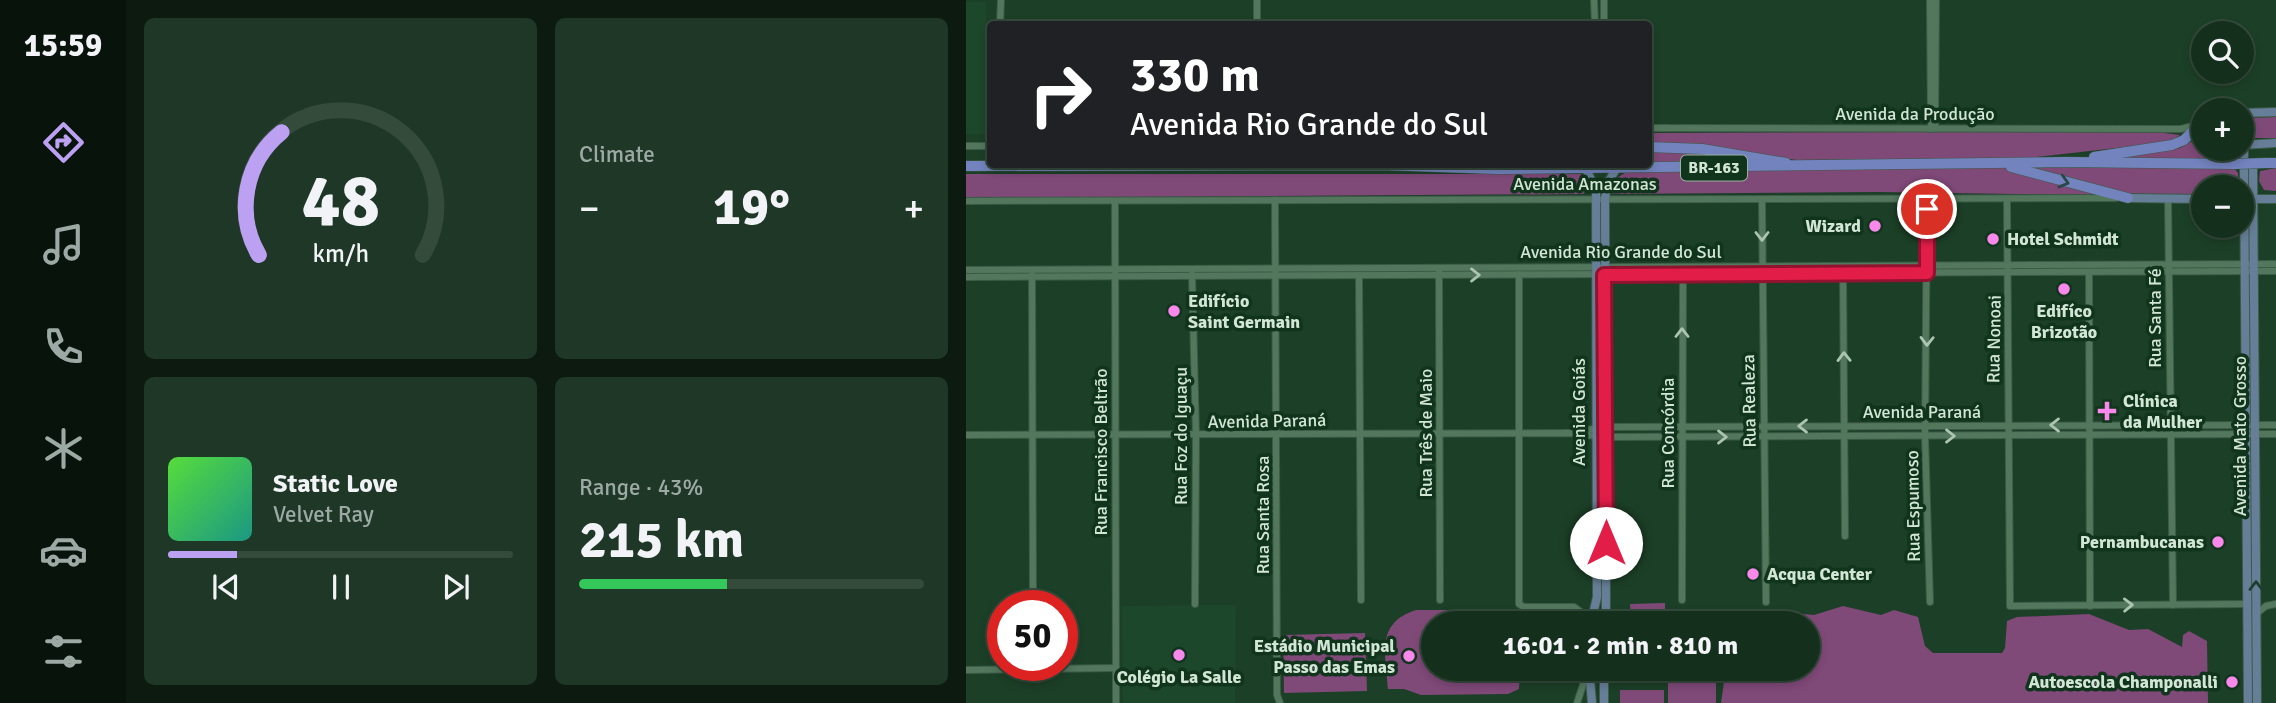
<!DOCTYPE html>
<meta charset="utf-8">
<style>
body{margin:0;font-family:Signika,sans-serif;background:#1e3726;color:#f1f3f6;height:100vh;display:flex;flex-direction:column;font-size:26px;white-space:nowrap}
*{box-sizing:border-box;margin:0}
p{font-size:23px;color:#9da9a4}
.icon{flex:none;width:38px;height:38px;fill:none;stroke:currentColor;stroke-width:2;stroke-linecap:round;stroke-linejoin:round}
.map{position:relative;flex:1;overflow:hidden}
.panel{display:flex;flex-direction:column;gap:18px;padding:18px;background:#0c1a10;width:840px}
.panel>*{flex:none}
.top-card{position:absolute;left:21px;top:21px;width:665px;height:147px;border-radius:7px;box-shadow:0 4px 10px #0003,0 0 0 2px #344a3b;background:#202124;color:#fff;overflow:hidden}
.tools{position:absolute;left:1225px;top:21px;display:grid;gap:14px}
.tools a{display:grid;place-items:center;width:63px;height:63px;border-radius:50%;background:#152f1d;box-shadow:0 4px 10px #0003,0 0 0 2px #344a3b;font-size:35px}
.speed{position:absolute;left:21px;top:590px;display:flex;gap:14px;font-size:35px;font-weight:700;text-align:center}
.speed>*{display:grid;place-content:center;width:91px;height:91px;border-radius:50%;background:#152f1d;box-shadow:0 4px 10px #0003,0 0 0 2px #344a3b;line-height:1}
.speed .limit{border:10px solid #d22;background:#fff;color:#111}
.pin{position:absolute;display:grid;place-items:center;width:60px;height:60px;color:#fff;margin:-30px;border:4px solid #fff;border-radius:50%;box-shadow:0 2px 7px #0007}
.me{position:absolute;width:77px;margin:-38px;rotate:0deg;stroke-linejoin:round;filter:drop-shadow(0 0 5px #0008)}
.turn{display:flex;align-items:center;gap:24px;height:147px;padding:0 28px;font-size:32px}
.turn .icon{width:91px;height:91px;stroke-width:2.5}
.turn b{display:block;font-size:49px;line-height:60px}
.big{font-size:52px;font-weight:800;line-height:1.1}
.panel .widget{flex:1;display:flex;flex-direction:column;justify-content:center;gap:10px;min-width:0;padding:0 24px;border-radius:10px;background:#1e3726}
.panel .dial{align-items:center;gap:0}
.dial svg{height:182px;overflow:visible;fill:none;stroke:#344a3b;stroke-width:7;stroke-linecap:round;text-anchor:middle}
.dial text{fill:#f1f3f6;stroke:none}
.song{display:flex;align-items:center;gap:21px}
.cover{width:84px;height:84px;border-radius:10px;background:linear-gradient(135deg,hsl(110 70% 55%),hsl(170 70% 35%))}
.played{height:7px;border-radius:4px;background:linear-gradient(90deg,#bca0f2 20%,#344a3b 20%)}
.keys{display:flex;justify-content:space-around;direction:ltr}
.heat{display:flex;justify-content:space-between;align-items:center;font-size:38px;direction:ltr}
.charge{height:10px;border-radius:5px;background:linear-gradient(90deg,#34c759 43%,#344a3b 0)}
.panel .tiles{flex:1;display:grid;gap:18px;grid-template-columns:repeat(2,1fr)}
.trip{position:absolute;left:455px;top:611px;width:399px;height:70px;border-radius:35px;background:#152f1d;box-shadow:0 4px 10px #0003,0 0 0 2px #344a3b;font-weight:800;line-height:70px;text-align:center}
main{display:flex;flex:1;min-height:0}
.tabs{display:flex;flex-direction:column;width:126px;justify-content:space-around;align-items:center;background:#08130c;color:#9da9a4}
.tabs .icon{width:49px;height:49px}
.tabs .current{color:#bca0f2}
.tabs b{font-size:32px;color:#f1f3f6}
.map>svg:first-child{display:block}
.built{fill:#1c472a}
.green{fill:#7f4978}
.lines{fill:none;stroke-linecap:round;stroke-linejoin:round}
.minor-casing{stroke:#3c5b47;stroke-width:8}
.major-casing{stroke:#3c5b47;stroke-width:10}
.highway-casing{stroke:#3c5b47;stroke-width:11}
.minor{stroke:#53775c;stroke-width:6}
.major{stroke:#667e97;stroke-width:8}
.highway{stroke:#7383be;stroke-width:10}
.highway-bridge-casing{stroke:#3c5b47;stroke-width:11;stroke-linecap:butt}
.highway-bridge{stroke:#7383be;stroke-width:10}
.oneway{stroke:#2a4845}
.oneway2{stroke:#acc5b1}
.oneway3{stroke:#1e3f2f}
.route-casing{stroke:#92132f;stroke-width:18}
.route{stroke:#e11d48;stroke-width:12}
.poi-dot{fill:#f888ea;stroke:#11341d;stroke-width:2.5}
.labels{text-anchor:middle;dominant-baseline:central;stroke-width:7;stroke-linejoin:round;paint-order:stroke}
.shield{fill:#11341d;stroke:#98b19e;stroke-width:2}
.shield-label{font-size:16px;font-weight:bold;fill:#d2e6d6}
.street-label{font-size:18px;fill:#d2e6d6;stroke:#11341d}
.poi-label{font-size:18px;font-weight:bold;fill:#d2e6d6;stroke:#11341d;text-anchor:end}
</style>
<main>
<nav class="tabs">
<b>15:59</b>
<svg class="icon current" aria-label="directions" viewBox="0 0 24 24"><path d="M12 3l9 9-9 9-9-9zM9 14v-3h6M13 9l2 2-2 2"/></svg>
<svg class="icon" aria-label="music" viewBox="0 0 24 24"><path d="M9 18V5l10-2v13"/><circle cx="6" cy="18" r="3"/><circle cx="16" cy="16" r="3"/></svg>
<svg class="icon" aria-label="phone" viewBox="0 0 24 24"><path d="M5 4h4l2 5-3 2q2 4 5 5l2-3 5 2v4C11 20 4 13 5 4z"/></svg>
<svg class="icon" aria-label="climate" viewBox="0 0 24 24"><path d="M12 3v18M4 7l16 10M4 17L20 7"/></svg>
<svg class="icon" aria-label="car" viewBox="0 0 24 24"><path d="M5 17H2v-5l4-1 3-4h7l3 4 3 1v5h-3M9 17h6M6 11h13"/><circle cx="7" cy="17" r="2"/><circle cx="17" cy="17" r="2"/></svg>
<svg class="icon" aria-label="filters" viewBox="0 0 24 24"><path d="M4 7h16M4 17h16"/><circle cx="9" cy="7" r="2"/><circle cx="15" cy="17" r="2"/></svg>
</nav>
<section class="panel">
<div class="tiles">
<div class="widget dial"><svg viewBox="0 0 100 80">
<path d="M14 69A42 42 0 1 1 86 69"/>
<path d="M14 69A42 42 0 0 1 24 15" stroke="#bca0f2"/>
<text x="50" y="56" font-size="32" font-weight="700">48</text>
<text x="50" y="72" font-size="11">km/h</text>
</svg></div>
<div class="widget"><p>Climate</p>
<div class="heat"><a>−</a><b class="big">19°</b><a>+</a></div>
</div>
<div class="widget">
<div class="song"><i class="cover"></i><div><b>Static Love</b><p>Velvet Ray</p></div></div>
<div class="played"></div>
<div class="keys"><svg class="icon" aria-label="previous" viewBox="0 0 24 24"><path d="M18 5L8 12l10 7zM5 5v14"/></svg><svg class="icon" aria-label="pause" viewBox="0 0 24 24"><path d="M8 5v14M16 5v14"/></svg><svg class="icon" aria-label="next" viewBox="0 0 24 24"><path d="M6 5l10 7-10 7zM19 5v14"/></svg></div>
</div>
<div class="widget"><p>Range · 43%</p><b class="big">215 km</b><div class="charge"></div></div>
</div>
</section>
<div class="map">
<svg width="1310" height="703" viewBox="0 0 1310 703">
<rect width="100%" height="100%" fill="#1c3f27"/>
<g class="built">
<path d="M0 1 20 2 21 134H0Z"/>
<path d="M270 605 269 703H157L156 606Z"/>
</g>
<g class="green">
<path d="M1310 117V138H1276V118Z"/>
<path d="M1182 131 1214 135 1204 142 1061 158 831 160 683 143V133Z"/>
<path d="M1228 140 1237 149H1271L1275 157 1114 163 1214 148Z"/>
<path d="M683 150 745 153 798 165 683 162Z"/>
<path d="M962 167 1268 168 1272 173V187H1237V195L1203 196 912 192 646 194 651 178 660 172Z"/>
<path d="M1310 168V191L1298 190 1293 181 1294 171Z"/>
<path d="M0 174H615L624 186 617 194 0 198Z"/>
<path d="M699 603V621H665L664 604Z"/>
<path d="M877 606 915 615 928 610 952 617 959 646 967 653H1036L1039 648 1041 621 1051 617 1123 614 1163 630 1182 629 1216 647 1217 635 1223 631 1241 641 1242 703H755L758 682 776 669 842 668V623H783L785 617 795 613 809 618 818 612 848 615Z"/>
<path d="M450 610H550V623H467V668L554 669 553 689 542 694 455 695 438 689H422C420 654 409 623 450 610Z"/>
<path d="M399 633 401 691 318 693 317 635Z"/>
<rect x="702" y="679" width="48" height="24"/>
<rect x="654" y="690" width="44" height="13"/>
</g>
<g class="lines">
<g class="minor-casing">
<g id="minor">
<path d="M628 0 629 24"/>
<path d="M638 0V24"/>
<path d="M964 0 965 129"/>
<path d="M34 24 35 0"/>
<path d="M291 24V0"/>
<path d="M682 128 1215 129 1233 124"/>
<path d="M969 128 970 0"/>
<path d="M0 146H24"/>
<path d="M1202 198 1207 605"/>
<path d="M796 199 800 602"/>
<path d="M961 199 959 436 964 602"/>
<path d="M1041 199 1044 606 1281 604"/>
<path d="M309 200 311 695 314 703"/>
<path d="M0 201 1150 198"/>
<path d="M149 201 150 703"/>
<path d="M0 270 1310 264"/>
<path d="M473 272 474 600"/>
<path d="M1123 272 1124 606"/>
<path d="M877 273 879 536"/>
<path d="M226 274 230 435 229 604"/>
<path d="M553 274V604L558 607H608L626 620"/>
<path d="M66 275 67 604"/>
<path d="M393 275 395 600"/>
<path d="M0 277 1310 271"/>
<path d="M609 432 639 427 1310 425"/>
<path d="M0 435 603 433 639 437 1310 434"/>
<path d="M716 600 717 270"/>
<path d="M1290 614 1300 606 1310 604"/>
<path d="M0 670 150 668"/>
<path d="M611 703 622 670"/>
</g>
</g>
<g class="major-casing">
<g id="major">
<path d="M1276 113 1310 112"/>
<path d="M1237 121 1235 129 1237 137"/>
<path d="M1276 145 1310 143"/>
<path d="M1278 145V156"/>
<path d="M619 167 630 190 631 597 625 623"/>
<path d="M1287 169 1291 703"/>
<path d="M1278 170 1282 703"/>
<path d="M1162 198 1237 199"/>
<path d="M1286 199H1310"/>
<path d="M640 623 639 199 641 184 652 166"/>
<path d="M623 668 626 703"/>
<path d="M638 703V668"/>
</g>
</g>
<g class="highway-casing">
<g id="highway">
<path d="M682 147 736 149 820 163"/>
<path d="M1128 157 1206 145 1218 140 1235 123"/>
<path d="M1299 163H1310"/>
<path d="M0 166 415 165 532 169 1100 162 1269 164"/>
<path d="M1045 167 1162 198"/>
</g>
</g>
<use href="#minor" class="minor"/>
<use href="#major" class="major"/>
<use href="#highway" class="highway"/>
<g class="highway-bridge-casing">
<path id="highway-bridge" d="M1269 164 1299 163"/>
</g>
<use href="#highway-bridge" class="highway-bridge"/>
</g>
<defs><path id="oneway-chevron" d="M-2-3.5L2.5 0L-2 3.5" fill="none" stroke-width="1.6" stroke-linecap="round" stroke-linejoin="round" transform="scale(1.75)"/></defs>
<use class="oneway" href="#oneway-chevron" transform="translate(1098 182) rotate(16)"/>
<g class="oneway2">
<use href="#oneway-chevron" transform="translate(796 236) rotate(90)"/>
<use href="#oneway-chevron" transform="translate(509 275)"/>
<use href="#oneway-chevron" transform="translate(716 333) rotate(-90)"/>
<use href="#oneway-chevron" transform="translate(961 341) rotate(91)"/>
<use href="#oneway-chevron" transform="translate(878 357) rotate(-91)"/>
<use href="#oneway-chevron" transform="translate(1089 425) rotate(180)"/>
<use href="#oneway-chevron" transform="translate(837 426) rotate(180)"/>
<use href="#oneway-chevron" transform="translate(984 436)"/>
<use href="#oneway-chevron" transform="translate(756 437)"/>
<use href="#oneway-chevron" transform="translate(1162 605) rotate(-1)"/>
</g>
<use class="oneway3" href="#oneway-chevron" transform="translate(1290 586) rotate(-90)"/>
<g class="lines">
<g class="route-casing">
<path id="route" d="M640 543 638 275 961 273V209"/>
</g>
<use href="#route" class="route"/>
</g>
<g class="poi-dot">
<circle cx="909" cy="226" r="7"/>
<circle cx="1027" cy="239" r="7"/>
<circle cx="1098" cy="289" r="7"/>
<circle cx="208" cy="311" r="7"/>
<path d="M1137.5 400.5h7v7h7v7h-7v7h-7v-7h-7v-7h7z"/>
<circle cx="1252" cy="542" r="7"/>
<circle cx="787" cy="574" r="7"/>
<circle cx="213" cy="655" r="7"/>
<circle cx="443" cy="656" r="7"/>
<circle cx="1266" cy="682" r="7"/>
</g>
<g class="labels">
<rect class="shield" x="715" y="155.5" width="66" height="25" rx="5"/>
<g class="shield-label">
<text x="748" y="168">BR-163</text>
</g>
<g class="street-label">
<text x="949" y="114">Avenida da Produção</text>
<text x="619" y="184">Avenida Amazonas</text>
<text x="655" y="252">Avenida Rio Grande do Sul</text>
<text transform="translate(1189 318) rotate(-90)">Rua Santa Fé</text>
<text transform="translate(1028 339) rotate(-89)">Rua Nonoai</text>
<text transform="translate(783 401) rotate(-91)">Rua Realeza</text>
<text transform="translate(613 412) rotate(-90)">Avenida Goiás</text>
<text x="956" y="412">Avenida Paraná</text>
<text transform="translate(301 421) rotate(-1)">Avenida Paraná</text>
<text transform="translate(460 433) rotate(-90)">Rua Três de Maio</text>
<text transform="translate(702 433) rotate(-90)">Rua Concórdia</text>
<text transform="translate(215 436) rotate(-90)">Rua Foz do Iguaçu</text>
<text transform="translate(1274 436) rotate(-90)">Avenida Mato Grosso</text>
<text transform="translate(135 452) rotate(-90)">Rua Francisco Beltrão</text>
<text transform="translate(947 506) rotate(-91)">Rua Espumoso</text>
<text transform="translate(297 515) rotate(-90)">Rua Santa Rosa</text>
</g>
<g class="poi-label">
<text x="895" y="226">Wizard</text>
<text x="1041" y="239" text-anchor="start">Hotel Schmidt</text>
<text x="222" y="301" text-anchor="start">Edifício<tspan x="222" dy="21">Saint Germain</tspan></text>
<text x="1098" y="311" text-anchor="middle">Edifíco<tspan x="1098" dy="21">Brizotão</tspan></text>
<text x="1157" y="401" text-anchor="start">Clínica<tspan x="1157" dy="21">da Mulher</tspan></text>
<text x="1238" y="542">Pernambucanas</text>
<text x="801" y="574" text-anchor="start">Acqua Center</text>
<text x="429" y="646">Estádio Municipal<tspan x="429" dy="21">Passo das Emas</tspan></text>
<text x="213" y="677" text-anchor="middle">Colégio La Salle</text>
<text x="1252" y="682">Autoescola Champonalli</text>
</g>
</g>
</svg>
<div class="tools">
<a><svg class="icon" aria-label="search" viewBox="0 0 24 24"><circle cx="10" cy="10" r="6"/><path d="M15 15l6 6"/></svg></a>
<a>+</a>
<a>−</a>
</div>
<div class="speed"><div class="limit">50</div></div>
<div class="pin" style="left:961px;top:209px;background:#d93025"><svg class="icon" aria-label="arrive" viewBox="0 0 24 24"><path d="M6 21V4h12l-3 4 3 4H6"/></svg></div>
<svg class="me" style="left:640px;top:543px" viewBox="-20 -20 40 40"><circle r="19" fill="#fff"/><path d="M0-13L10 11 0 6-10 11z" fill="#e11d48"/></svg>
<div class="trip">16:01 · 2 min · 810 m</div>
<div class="top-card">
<div class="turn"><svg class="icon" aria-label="right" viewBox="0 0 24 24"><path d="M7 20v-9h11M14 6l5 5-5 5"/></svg><div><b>330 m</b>Avenida Rio Grande do Sul</div></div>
</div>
</div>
</main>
